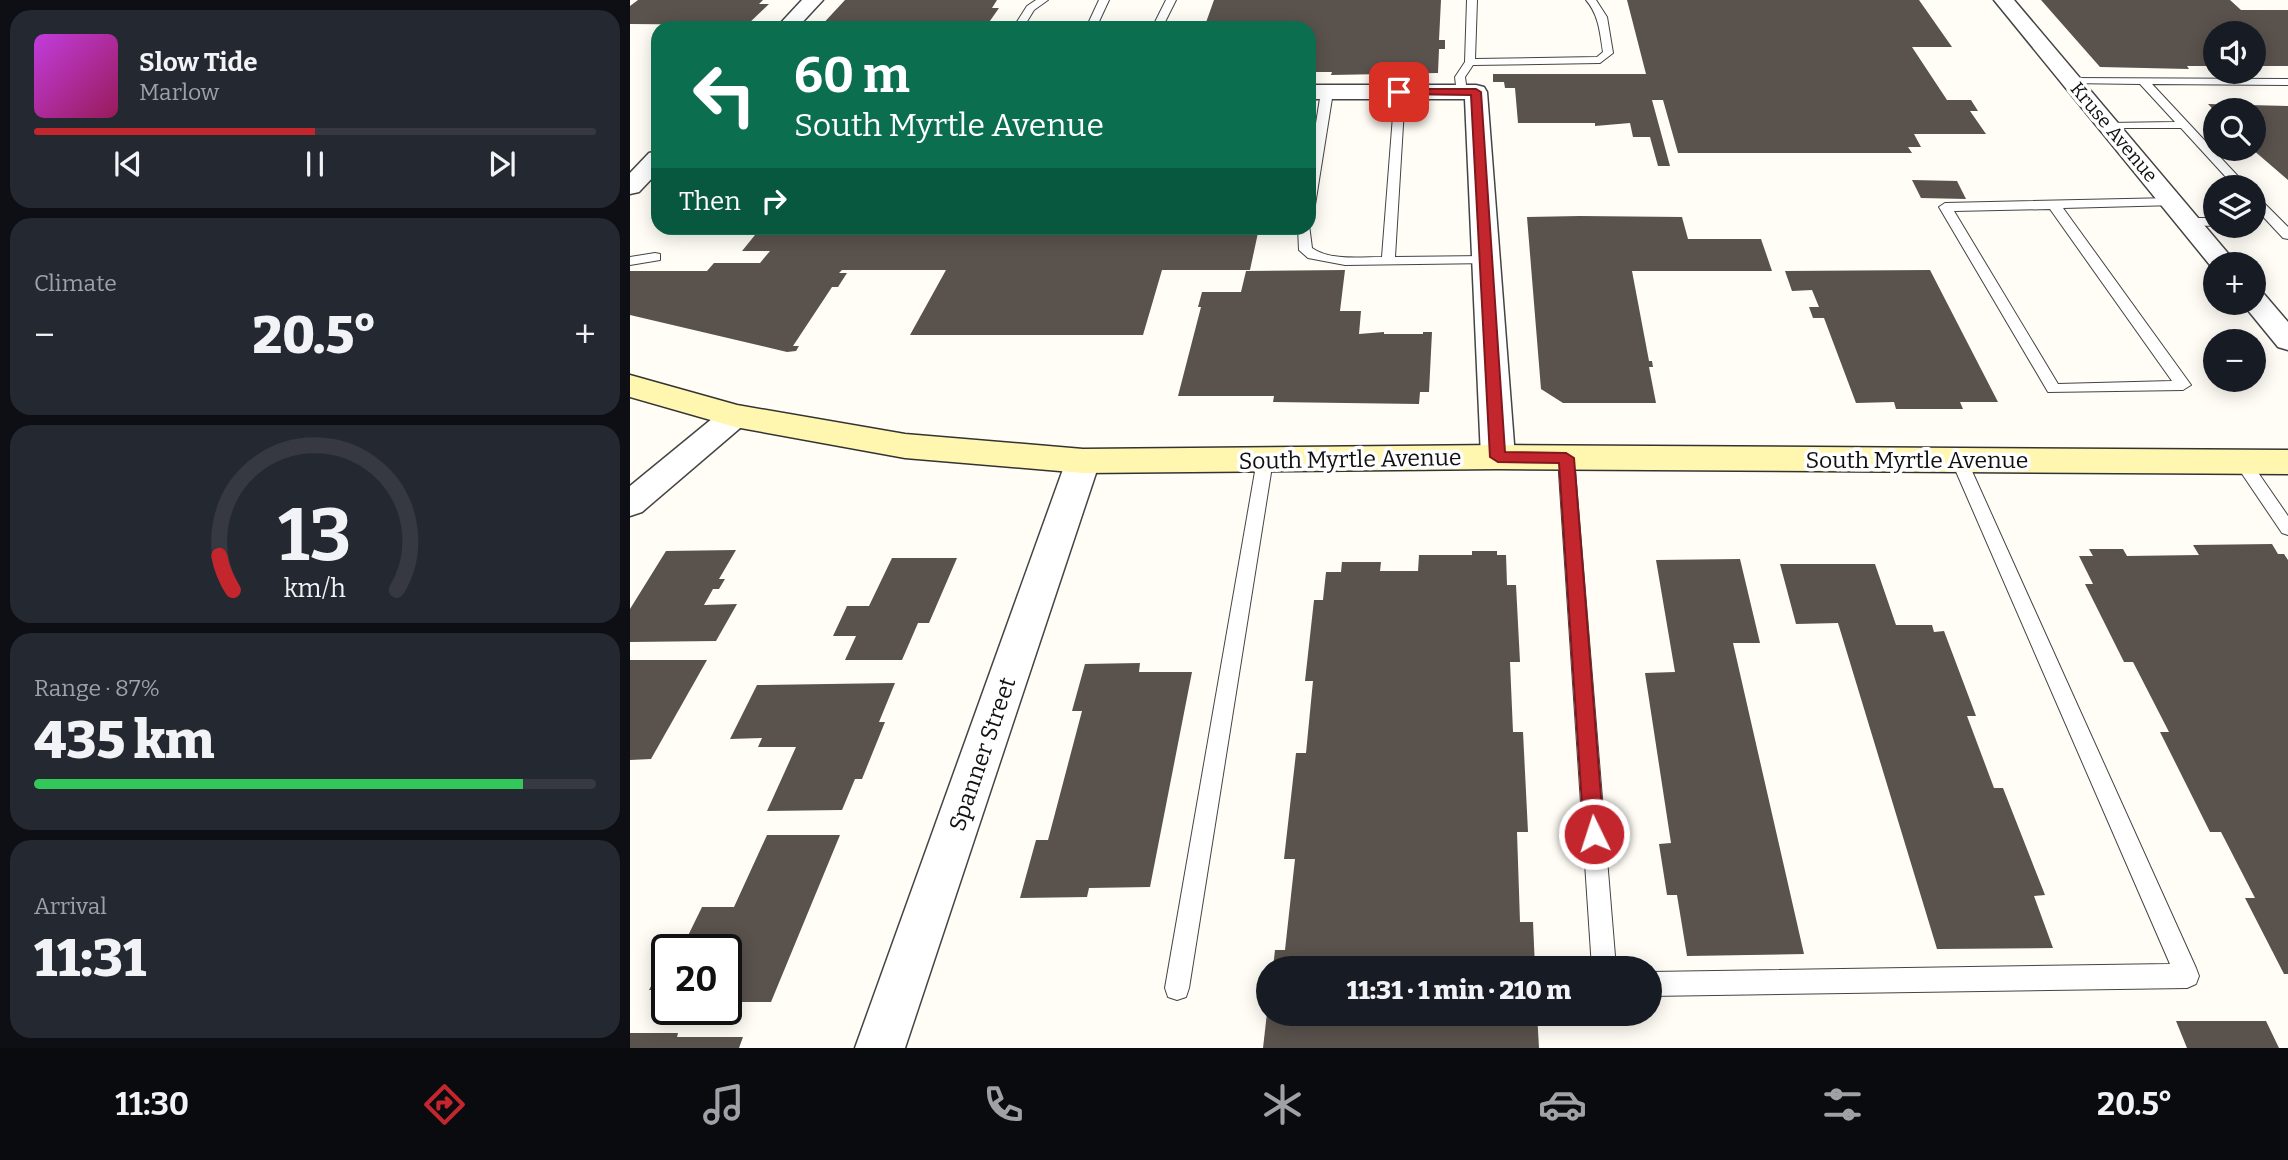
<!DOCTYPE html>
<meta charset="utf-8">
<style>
body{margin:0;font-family:Bitter,serif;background:#242831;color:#f1f3f6;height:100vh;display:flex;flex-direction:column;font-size:26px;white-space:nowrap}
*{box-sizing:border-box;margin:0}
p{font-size:23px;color:#9ea1a6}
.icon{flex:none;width:38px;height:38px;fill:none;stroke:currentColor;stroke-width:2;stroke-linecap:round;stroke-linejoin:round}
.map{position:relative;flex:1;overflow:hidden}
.sheet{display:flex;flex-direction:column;gap:10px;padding:10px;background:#0d0f14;width:630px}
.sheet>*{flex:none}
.top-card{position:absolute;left:21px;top:21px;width:665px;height:214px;border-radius:21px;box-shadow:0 4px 18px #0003;background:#0b6e4f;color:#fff;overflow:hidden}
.tools{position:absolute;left:1573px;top:21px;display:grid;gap:14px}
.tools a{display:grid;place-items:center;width:63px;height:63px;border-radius:50%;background:#171b24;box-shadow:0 4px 18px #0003;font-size:35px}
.speed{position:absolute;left:21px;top:934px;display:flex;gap:14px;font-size:35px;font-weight:700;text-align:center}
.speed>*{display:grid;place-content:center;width:91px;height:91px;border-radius:50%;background:#171b24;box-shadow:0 4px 18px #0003;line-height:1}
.speed .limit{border:4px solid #111;border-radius:10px;background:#fff;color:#111}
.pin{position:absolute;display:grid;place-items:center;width:60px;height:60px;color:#fff;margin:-30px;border-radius:14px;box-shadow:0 4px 10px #0006}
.me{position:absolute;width:77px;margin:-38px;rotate:356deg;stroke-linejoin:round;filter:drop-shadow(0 0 5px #0008)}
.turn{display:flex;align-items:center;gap:24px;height:147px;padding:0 28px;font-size:32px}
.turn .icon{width:91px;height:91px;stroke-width:2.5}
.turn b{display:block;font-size:49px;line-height:60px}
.then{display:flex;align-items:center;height:66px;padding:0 28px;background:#0003;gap:14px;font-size:26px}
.big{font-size:52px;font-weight:800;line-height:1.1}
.sheet .card{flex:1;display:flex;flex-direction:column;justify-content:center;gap:10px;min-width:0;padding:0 24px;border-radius:21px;background:#242831}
.sheet .dial{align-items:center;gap:0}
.dial svg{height:182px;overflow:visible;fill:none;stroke:#363941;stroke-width:7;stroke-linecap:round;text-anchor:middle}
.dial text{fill:#f1f3f6;stroke:none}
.song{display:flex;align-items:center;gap:21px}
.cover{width:84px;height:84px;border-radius:10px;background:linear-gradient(135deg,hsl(290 70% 55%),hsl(330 70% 35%))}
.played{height:7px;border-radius:4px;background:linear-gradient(90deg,#c4262e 50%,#363941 50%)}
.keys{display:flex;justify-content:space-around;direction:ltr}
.heat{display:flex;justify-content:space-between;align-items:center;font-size:38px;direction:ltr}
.charge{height:10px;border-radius:5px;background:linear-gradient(90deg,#34c759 87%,#363941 0)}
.trip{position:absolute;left:626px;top:956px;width:406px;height:70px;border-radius:35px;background:#171b24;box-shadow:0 4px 18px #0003;font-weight:800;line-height:70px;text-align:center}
.tabs{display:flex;height:112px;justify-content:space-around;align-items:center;background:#090b0e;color:#9ea1a6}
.tabs .icon{width:49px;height:49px}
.tabs .active{color:#c4262e}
.tabs b{font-size:32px;color:#f1f3f6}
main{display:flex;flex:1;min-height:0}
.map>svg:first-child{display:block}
.building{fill:#5a524d}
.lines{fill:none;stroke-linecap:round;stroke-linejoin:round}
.service-casing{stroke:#444;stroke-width:2}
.minor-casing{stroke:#444;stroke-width:3}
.secondary-casing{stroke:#333;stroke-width:3}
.service{fill:#fff;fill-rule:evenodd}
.minor{fill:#fff;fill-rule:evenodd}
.secondary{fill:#fff6b0;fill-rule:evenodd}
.route{fill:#c4262e;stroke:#7f191e;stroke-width:2}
.labels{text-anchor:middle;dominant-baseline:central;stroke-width:7;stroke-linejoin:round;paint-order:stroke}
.far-street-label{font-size:19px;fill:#111;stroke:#fff}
.street-label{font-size:23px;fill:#111;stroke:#fff}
</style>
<main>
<section class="sheet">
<div class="card">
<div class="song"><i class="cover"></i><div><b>Slow Tide</b><p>Marlow</p></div></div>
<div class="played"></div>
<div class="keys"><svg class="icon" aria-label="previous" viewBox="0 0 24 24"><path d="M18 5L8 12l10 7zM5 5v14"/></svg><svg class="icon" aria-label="pause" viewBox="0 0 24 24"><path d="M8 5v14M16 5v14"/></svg><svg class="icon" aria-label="next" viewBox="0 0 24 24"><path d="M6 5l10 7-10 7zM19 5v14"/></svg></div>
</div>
<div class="card"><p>Climate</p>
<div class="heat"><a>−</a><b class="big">20.5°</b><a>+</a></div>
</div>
<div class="card dial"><svg viewBox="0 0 100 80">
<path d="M14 69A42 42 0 1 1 86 69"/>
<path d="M14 69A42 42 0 0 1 8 54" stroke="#c4262e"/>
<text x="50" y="56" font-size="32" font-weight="700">13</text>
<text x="50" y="72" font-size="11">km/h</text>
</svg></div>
<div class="card"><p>Range · 87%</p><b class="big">435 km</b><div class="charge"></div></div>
<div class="card"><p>Arrival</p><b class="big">11:31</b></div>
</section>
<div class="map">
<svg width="1658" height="1048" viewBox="0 0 1658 1048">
<rect width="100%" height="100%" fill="#fffdf5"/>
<g class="building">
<path d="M8 0H133L129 4H139L117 25 0 24V6Z"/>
<path d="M215 0H367L362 8H369L355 28H189Z"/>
<path d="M584 0H811L809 40H815V49H809L808 73 701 75 702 72H679V28H574Z"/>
<path d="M997 0H1289L1322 47H1282L1317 100H1341L1348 111H1340L1356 134H1284L1291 147H1278L1282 153H1048L1033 100H1022L1040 166H1028L1020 137H1003L1000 123 965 126V123H888L885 88H875L874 82H863V74H1016Z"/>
<path d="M1411 0H1600L1611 10H1658V66H1624V33H1586V66H1557L1559 69 1470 67Z"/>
<path d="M1578 104 1658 106V180L1622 149H1624V110H1584Z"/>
<path d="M1282 180 1327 181 1336 199 1291 198Z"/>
<path d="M950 216 1052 217 1058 239H1131L1142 271H1002L1019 361H1022L1023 367H1019L1026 403H933L911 389 897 217Z"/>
<path d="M157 228H629L620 270H532L513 335H280L316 270H212L209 273H217L208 287H202L163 346H169L166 351 157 352 0 315V271H77L84 263H130L140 251H112L125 235H151Z"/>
<path d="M715 270 710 311H731L729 334 754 332V334H793V332H802L799 392H790L789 404 643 402 644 396H548L571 307H568L572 292H611L616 271Z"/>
<path d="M1300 270 1368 402H1330L1333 409H1266L1264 402 1226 403 1194 318H1183L1179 307H1189L1182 290 1162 291 1155 271Z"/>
<path d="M1642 544 1648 554H1654L1658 560V974H1654L1615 898H1625L1591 832H1580L1530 732H1539L1503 662H1494L1455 584H1463L1449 556H1463L1459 549H1493L1497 556 1569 555 1563 545Z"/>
<path d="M106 550 89 579H95L89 589H83L74 605 107 604 86 641 0 642V609L36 551Z"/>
<path d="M842 551H867V555H876L877 585H886L890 662H880L883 732H893L898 832H887L890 922H903L905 968H643L645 950H655L665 859H654L666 753H676L683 681H675L684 600H693L696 572H711L712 562H751L750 571H788L789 555H842Z"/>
<path d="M262 558H327L299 623H288L272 660H215L226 636H203L217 606H239Z"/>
<path d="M1110 559 1130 643H1103L1174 954 1057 956 1047 895H1037L1029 844 1041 843 1015 673 1045 672 1026 560Z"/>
<path d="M1150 564H1245L1266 625H1302L1304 632 1314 631 1346 716H1337L1364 788H1373L1415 895 1404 896 1423 948 1307 949 1208 623 1166 624Z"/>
<path d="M0 660H77L21 759 0 760Z"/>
<path d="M510 663 509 672H562L520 887 459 888 457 897 390 898 406 840H418L452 711H442L455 664Z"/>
<path d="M265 683 249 722H255L232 779H225L212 810 137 811 166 747H128L132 738 100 739 127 685Z"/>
<path d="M137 835H210L141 1002H96V950H51L72 907H104Z"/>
<path d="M34 962H37V1002H25L30 990H19Z"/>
<path d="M637 1013H907L909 1048H633Z"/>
<path d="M1546 1021H1636L1649 1048H1557Z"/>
<path d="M0 1033H48L47 1037H113L109 1048H0Z"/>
</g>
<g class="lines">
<g class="service-casing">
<g id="service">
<path d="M406 0H418L404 10 393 28H383L397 6Z"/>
<path d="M469 0H479L466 28H456Z"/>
<path d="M536 0H546L532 28H522Z"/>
<path d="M837 0H847L845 59 967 57 973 52C970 33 969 15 956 0H966L977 17 983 53 970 63 843 65 835 77 837 92 827 94 825 77 835 62Z"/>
<path d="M1441 78 1658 79V85L1522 84 1618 187H1605L1551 128H1475V124L1479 123 1545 122 1510 84 1437 83 1436 81Z"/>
<path d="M697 89 703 92 685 205 679 209V167L691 92Z"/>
<path d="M765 90 775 92 765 257 856 256 861 257V263L715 265 678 258 669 250 668 228H679V225L682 248C700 261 731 257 752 257Z"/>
<path d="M1624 196 1628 197 1658 227V239L1653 238 1624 207Z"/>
<path d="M1542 198 1548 202 1546 205 1433 208 1561 385 1553 390 1418 392 1309 207 1315 203ZM1420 209 1542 381 1428 384 1324 211Z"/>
<path d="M1559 218H1586L1587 226 1554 225V219Z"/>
<path d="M25 253 30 254V260L0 265V257Z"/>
<path d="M936 452 944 458 986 968H962L928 458Z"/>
<path d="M635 454 643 460 559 988 556 997 547 1000 538 997 535 988 627 460Z"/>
<path d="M1329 454 1337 460 1566 968 1569 976 1566 984 1557 988 1020 996V972L1540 964 1321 460Z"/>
<path d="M1612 456 1618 458 1658 516V535L1652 533 1604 462Z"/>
</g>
</g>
<g class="minor-casing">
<g id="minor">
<path d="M172 0H193L167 28H146Z"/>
<path d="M1364 0H1384L1607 264H1586L1584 270Z"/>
<path d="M679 85H846L854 87 857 92 885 457 880 465 868 468 856 465 851 457 835 99H679Z"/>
<path d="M28 151V172L9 192 0 194V173L19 153Z"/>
<path d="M1624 291 1634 294 1658 322V350L1648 347 1612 303H1624Z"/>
<path d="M105 406 116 409 121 416 116 423 12 512 0 516V486L94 409Z"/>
<path d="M453 450 465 453 470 461 275 1048H225L436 461 441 453Z"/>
</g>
</g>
<g class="secondary-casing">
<path id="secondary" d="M0 375 107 405 275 434 453 449 868 445 1658 450V474L868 469 453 473 275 458 105 427 0 397Z"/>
</g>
<use href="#service" class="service"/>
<use href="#minor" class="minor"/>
<use href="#secondary" class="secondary"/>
</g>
<path class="route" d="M769 89H846L851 92 875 452 936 453 944 458 974 834 972 840 964 843 957 840 954 834 929 463 868 462 860 457 841 95 766 94 764 92Z"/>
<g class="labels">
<g class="far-street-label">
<text transform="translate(1484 132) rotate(50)">Kruse Avenue</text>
</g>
<g class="street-label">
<text transform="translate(720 459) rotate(-1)">South Myrtle Avenue</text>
<text x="1287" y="460">South Myrtle Avenue</text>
<text transform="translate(352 754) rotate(-71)">Spanner Street</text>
</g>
</g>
</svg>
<div class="tools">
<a><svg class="icon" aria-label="sound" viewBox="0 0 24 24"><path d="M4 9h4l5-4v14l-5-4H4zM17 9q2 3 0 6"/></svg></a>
<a><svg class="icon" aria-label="search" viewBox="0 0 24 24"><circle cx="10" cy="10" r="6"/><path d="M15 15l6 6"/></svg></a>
<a><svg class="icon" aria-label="layers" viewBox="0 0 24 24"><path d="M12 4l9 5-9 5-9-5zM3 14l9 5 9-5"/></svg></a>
<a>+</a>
<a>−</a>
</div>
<div class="speed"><div class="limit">20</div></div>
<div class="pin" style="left:769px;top:92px;background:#d93025"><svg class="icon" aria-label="arrive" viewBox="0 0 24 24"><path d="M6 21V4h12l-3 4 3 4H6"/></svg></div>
<svg class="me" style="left:964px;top:834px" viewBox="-20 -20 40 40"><circle r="17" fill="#c4262e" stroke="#fff" stroke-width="3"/><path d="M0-11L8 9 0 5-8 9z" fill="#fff"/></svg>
<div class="trip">11:31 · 1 min · 210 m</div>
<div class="top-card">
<div class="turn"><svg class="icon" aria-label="left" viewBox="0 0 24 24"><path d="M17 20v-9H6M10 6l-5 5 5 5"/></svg><div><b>60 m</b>South Myrtle Avenue</div></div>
<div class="then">Then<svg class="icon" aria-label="right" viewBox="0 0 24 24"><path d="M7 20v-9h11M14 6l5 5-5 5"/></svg></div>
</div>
</div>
</main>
<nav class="tabs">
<b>11:30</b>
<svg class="icon active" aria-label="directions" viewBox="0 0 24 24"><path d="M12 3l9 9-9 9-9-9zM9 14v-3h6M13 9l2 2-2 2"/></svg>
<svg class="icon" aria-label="music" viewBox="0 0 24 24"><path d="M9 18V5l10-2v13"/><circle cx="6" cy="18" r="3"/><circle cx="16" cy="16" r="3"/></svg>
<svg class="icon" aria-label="phone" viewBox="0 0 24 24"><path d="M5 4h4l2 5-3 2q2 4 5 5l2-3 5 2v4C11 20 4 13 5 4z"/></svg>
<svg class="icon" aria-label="climate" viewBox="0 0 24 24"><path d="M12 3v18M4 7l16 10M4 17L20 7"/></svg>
<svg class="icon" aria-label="car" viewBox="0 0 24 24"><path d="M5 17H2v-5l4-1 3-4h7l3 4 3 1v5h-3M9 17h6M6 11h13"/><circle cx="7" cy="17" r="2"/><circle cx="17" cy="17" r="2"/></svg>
<svg class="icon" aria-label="filters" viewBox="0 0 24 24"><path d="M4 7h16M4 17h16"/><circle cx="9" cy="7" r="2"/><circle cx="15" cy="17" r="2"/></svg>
<b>20.5°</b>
</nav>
